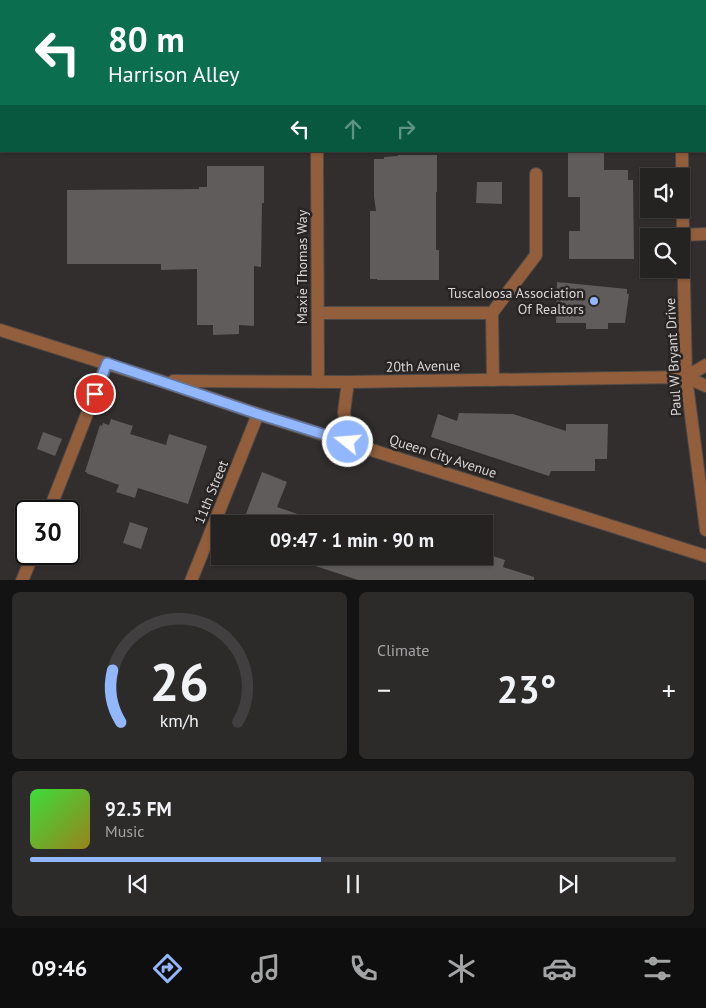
<!DOCTYPE html>
<meta charset="utf-8">
<style>
body{margin:0;font-family:"PT Sans",sans-serif;background:#2d2a2a;color:#f1f3f6;height:100vh;display:flex;flex-direction:column;font-size:19px;white-space:nowrap}
*{box-sizing:border-box;margin:0}
p{font-size:16px;color:#a3a4a5}
.icon{flex:none;width:28px;height:28px;fill:none;stroke:currentColor;stroke-width:2;stroke-linecap:round;stroke-linejoin:round}
.map{position:relative;height:580px;overflow:hidden}
.side{display:flex;flex-direction:column;gap:12px;padding:12px;background:#141313;flex:1}
.side>*{flex:none}
.guide{position:absolute;left:0px;top:0px;width:706px;height:152px;box-shadow:0 1px 4px #0004,0 0 0 1px #423f40;background:#0b6e4f;color:#fff;overflow:hidden}
.tools{position:absolute;left:640px;top:168px;display:grid;gap:10px}
.tools a{display:grid;place-items:center;width:50px;height:50px;border-radius:0px;background:#252222;box-shadow:0 1px 4px #0004,0 0 0 1px #423f40;font-size:25px}
.speed{position:absolute;left:15px;top:500px;display:flex;gap:10px;font-size:25px;font-weight:700;text-align:center}
.speed>*{display:grid;place-content:center;width:65px;height:65px;border-radius:50%;background:#252222;box-shadow:0 1px 4px #0004,0 0 0 1px #423f40;line-height:1}
.speed .limit{border:2px solid #111;border-radius:8px;background:#fff;color:#111}
.pin{position:absolute;display:grid;place-items:center;width:42px;height:42px;color:#fff;margin:-21px;border:2px solid #fff;border-radius:50%;box-shadow:0 1px 5px #0007}
.me{position:absolute;width:55px;margin:-28px;rotate:287deg;stroke-linejoin:round;filter:drop-shadow(0 0 4px #0008)}
.turn{display:flex;align-items:center;gap:18px;height:105px;padding:0 25px;font-size:22px}
.turn .icon{width:65px;height:65px;stroke-width:2.5}
.turn b{display:block;font-size:35px;line-height:42px}
.lanes{display:flex;align-items:center;height:48px;padding:0 25px;background:#0003;justify-content:center;gap:25px;direction:ltr}
.lanes .off{opacity:.35}
.big{font-size:38px;font-weight:800;line-height:1.1}
.side .widget{flex:1;display:flex;flex-direction:column;justify-content:center;gap:8px;min-width:0;padding:0 18px;border-radius:8px;background:#2d2a2a}
.side .dial{align-items:center;gap:0}
.dial svg{height:130px;overflow:visible;fill:none;stroke:#423f40;stroke-width:7;stroke-linecap:round;text-anchor:middle}
.dial text{fill:#f1f3f6;stroke:none}
.song{display:flex;align-items:center;gap:15px}
.cover{width:60px;height:60px;border-radius:8px;background:linear-gradient(135deg,hsl(120 70% 55%),hsl(50 70% 35%))}
.played{height:5px;border-radius:2px;background:linear-gradient(90deg,#93b7fd 45%,#423f40 45%)}
.keys{display:flex;justify-content:space-around;direction:ltr}
.heat{display:flex;justify-content:space-between;align-items:center;font-size:28px;direction:ltr}
.side .tiles{flex:1;display:grid;gap:12px;grid-template-columns:1fr 1fr}
.widget:last-child{grid-column:span 2}
.trip{position:absolute;left:211px;top:515px;width:282px;height:50px;border-radius:0px;background:#252222;box-shadow:0 1px 4px #0004,0 0 0 1px #423f40;font-weight:800;line-height:50px;text-align:center}
.tab-bar{display:flex;height:80px;justify-content:space-around;align-items:center;background:#0f0e0e;color:#a3a4a5}
.tab-bar .icon{width:35px;height:35px}
.tab-bar .on{color:#93b7fd}
.tab-bar b{font-size:22px;color:#f1f3f6}
.map>svg:first-child{display:block}
.building{fill:#5f5c5b}
.lines{fill:none;stroke-linecap:round;stroke-linejoin:round}
.minor-casing{stroke:#4c4948;stroke-width:14}
.minor{stroke:#925e3b;stroke-width:12}
.route-casing{stroke:#6077a4;stroke-width:12}
.route{stroke:#93b7fd;stroke-width:9}
.poi-dot{fill:#93b7fd;stroke:#272423;stroke-width:2}
.labels{text-anchor:middle;dominant-baseline:central;stroke-width:5;stroke-linejoin:round;paint-order:stroke}
.street-label{font-size:14px;fill:#d9d7d6;stroke:#272423}
.poi-label{font-size:14px;fill:#d9d7d6;stroke:#272423;text-anchor:end}
</style>
<div class="map">
<svg width="706" height="581" viewBox="0 0 706 581">
<rect width="100%" height="100%" fill="#312e2d"/>
<g class="building">
<path d="M568 151H604V170H628V180H633L634 259H569V231H580V197H568Z"/>
<path d="M398 155H437V192H436V250H439V280H377V279H370V211H376L374 197V159H384V157L398 156Z"/>
<path d="M207 166H264V203H262L261 267 254 266V326L239 325V334L213 335V325H197V269L161 270V264H67V190L199 189V187H207Z"/>
<path d="M477 182H502V204L476 203Z"/>
<path d="M557 282 627 289V294H629L625 323H608V329H586V323H556Z"/>
<path d="M459 413 513 414 566 431V424H608L607 459H595V471H551L549 476 431 437 438 414 457 421Z"/>
<path d="M111 419 133 426 130 434 166 445 169 434 207 446 188 504 138 488 135 498 116 492 119 485 86 473 87 472H85L100 425 102 426 103 423 109 425Z"/>
<path d="M43 432 62 439 55 456 37 449Z"/>
<path d="M262 472 287 482 277 507 318 521 317 524H256L244 519Z"/>
<path d="M130 522 148 528 141 549 123 543Z"/>
<path d="M298 556H493L505 560 503 567 534 577V581H361L297 560Z"/>
</g>
<g class="lines">
<g class="minor-casing">
<g id="minor">
<path d="M315 0V1"/>
<path d="M681 1V0"/>
<path d="M317 151 318 382"/>
<path d="M682 151 683 235 686 377 706 530"/>
<path d="M683 235 706 234"/>
<path d="M318 313H492L536 255V174"/>
<path d="M492 313 493 380"/>
<path d="M0 330 161 381 258 414 706 556"/>
<path d="M686 377 706 365"/>
<path d="M173 381 348 382 686 377 706 386"/>
<path d="M348 442 344 412 348 382"/>
<path d="M49 511 107 363"/>
<path d="M22 581 33 554"/>
<path d="M191 581 258 414"/>
</g>
</g>
<use href="#minor" class="minor"/>
</g>
<g class="lines">
<g class="route-casing">
<path id="route" d="M95 394 107 363 258 414 348 442"/>
</g>
<use href="#route" class="route"/>
</g>
<circle class="poi-dot" cx="594" cy="301" r="5"/>
<g class="labels">
<g class="street-label">
<text transform="translate(302 267) rotate(-90)">Maxie Thomas Way</text>
<text transform="translate(673 357) rotate(-93)">Paul W Bryant Drive</text>
<text transform="translate(423 366) rotate(-1)">20th Avenue</text>
<text transform="translate(443 456) rotate(18)">Queen City Avenue</text>
<text transform="translate(211 492) rotate(-68)">11th Street</text>
</g>
<g class="poi-label">
<text x="584" y="293">Tuscaloosa Association<tspan x="584" dy="16">Of Realtors</tspan></text>
</g>
</g>
</svg>
<div class="tools">
<a><svg class="icon" aria-label="sound" viewBox="0 0 24 24"><path d="M4 9h4l5-4v14l-5-4H4zM17 9q2 3 0 6"/></svg></a>
<a><svg class="icon" aria-label="search" viewBox="0 0 24 24"><circle cx="10" cy="10" r="6"/><path d="M15 15l6 6"/></svg></a>
</div>
<div class="speed"><div class="limit">30</div></div>
<div class="pin" style="left:95px;top:394px;background:#d93025"><svg class="icon" aria-label="arrive" viewBox="0 0 24 24"><path d="M6 21V4h12l-3 4 3 4H6"/></svg></div>
<svg class="me" style="left:348px;top:442px" viewBox="-20 -20 40 40"><circle r="17" fill="#93b7fd" stroke="#fff" stroke-width="3"/><path d="M0-11L8 9 0 5-8 9z" fill="#fff"/></svg>
<div class="trip">09:47 · 1 min · 90 m</div>
<div class="guide">
<div class="turn"><svg class="icon" aria-label="left" viewBox="0 0 24 24"><path d="M17 20v-9H6M10 6l-5 5 5 5"/></svg><div><b>80 m</b>Harrison Alley</div></div>
<div class="lanes"><svg class="icon" aria-label="left" viewBox="0 0 24 24"><path d="M17 20v-9H6M10 6l-5 5 5 5"/></svg><svg class="icon off" aria-label="ahead" viewBox="0 0 24 24"><path d="M12 20V5M6 11l6-6 6 6"/></svg><svg class="icon off" aria-label="right" viewBox="0 0 24 24"><path d="M7 20v-9h11M14 6l5 5-5 5"/></svg></div>
</div>
</div>
<section class="side">
<div class="tiles">
<div class="widget dial"><svg viewBox="0 0 100 80">
<path d="M14 69A42 42 0 1 1 86 69"/>
<path d="M14 69A42 42 0 0 1 9 37" stroke="#93b7fd"/>
<text x="50" y="56" font-size="32" font-weight="700">26</text>
<text x="50" y="72" font-size="11">km/h</text>
</svg></div>
<div class="widget"><p>Climate</p>
<div class="heat"><a>−</a><b class="big">23°</b><a>+</a></div>
</div>
<div class="widget">
<div class="song"><i class="cover"></i><div><b>92.5 FM</b><p>Music</p></div></div>
<div class="played"></div>
<div class="keys"><svg class="icon" aria-label="previous" viewBox="0 0 24 24"><path d="M18 5L8 12l10 7zM5 5v14"/></svg><svg class="icon" aria-label="pause" viewBox="0 0 24 24"><path d="M8 5v14M16 5v14"/></svg><svg class="icon" aria-label="next" viewBox="0 0 24 24"><path d="M6 5l10 7-10 7zM19 5v14"/></svg></div>
</div>
</div>
</section>
<nav class="tab-bar">
<b>09:46</b>
<svg class="icon on" aria-label="directions" viewBox="0 0 24 24"><path d="M12 3l9 9-9 9-9-9zM9 14v-3h6M13 9l2 2-2 2"/></svg>
<svg class="icon" aria-label="music" viewBox="0 0 24 24"><path d="M9 18V5l10-2v13"/><circle cx="6" cy="18" r="3"/><circle cx="16" cy="16" r="3"/></svg>
<svg class="icon" aria-label="phone" viewBox="0 0 24 24"><path d="M5 4h4l2 5-3 2q2 4 5 5l2-3 5 2v4C11 20 4 13 5 4z"/></svg>
<svg class="icon" aria-label="climate" viewBox="0 0 24 24"><path d="M12 3v18M4 7l16 10M4 17L20 7"/></svg>
<svg class="icon" aria-label="car" viewBox="0 0 24 24"><path d="M5 17H2v-5l4-1 3-4h7l3 4 3 1v5h-3M9 17h6M6 11h13"/><circle cx="7" cy="17" r="2"/><circle cx="17" cy="17" r="2"/></svg>
<svg class="icon" aria-label="filters" viewBox="0 0 24 24"><path d="M4 7h16M4 17h16"/><circle cx="9" cy="7" r="2"/><circle cx="15" cy="17" r="2"/></svg>
</nav>
